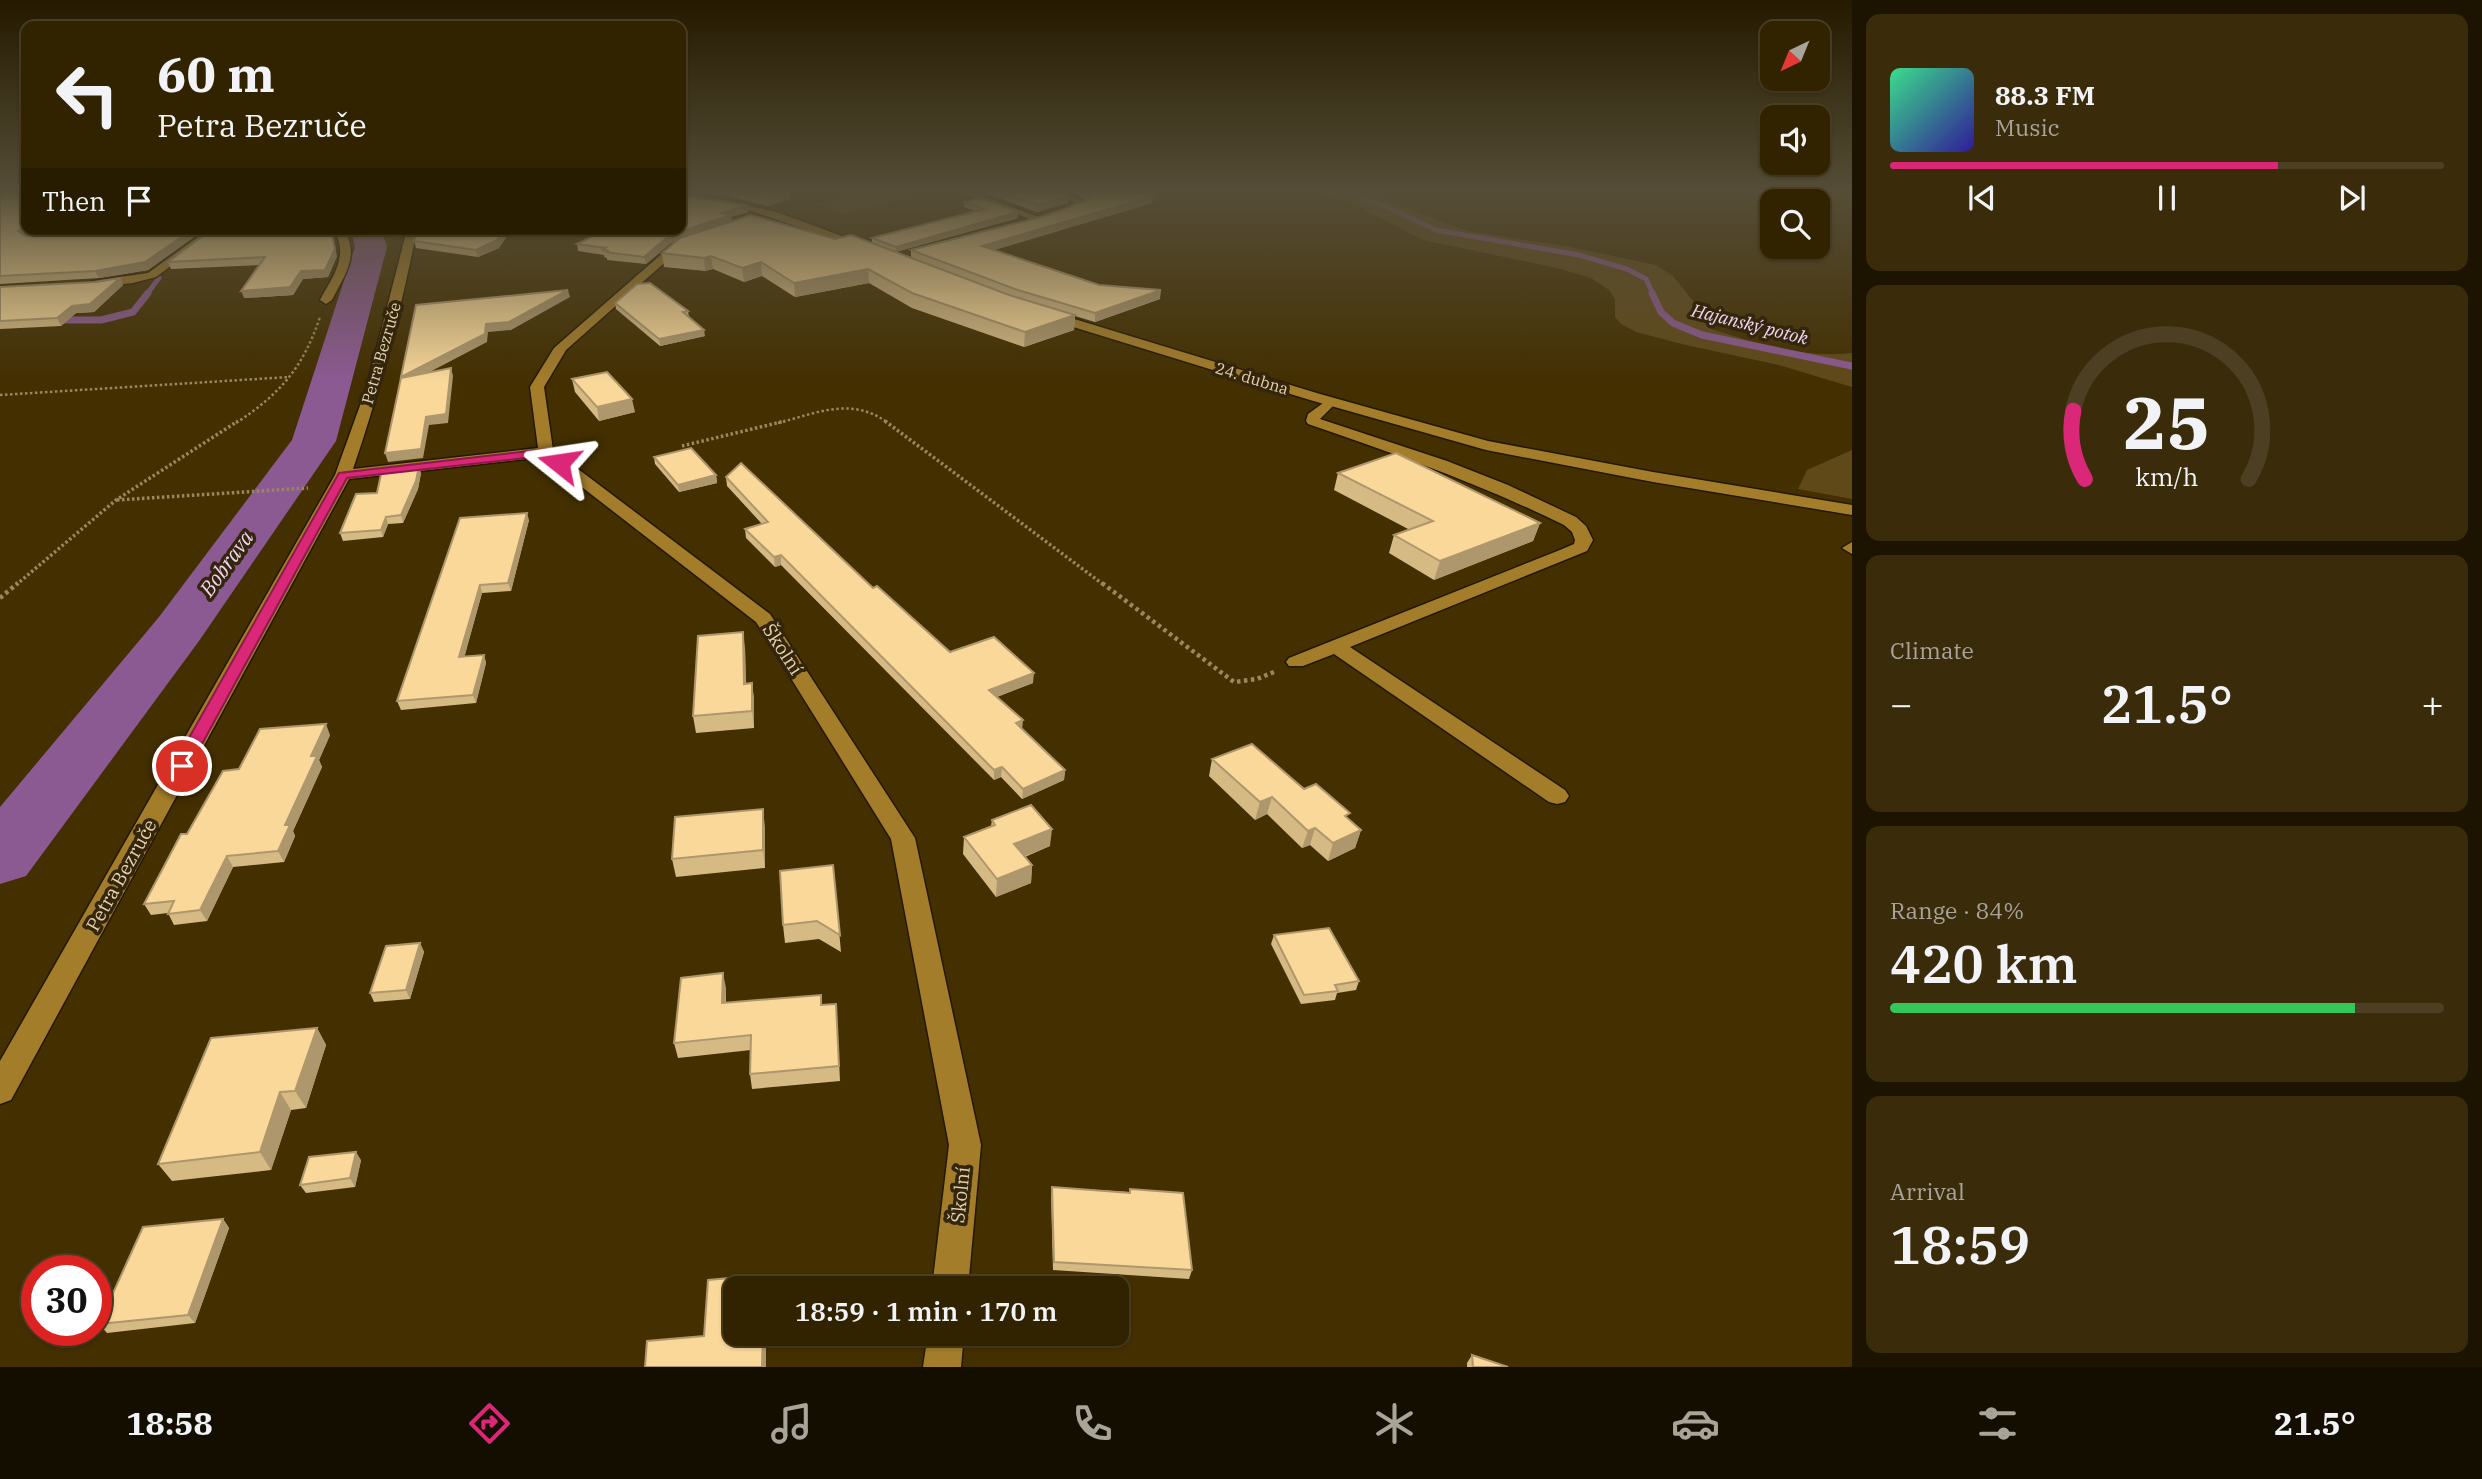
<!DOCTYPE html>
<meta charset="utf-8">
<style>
body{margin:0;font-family:"IBM Plex Serif",serif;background:#3a2b0a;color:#f1f3f6;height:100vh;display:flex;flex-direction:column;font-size:26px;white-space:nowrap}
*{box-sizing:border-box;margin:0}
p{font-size:23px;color:#a8a499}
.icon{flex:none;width:38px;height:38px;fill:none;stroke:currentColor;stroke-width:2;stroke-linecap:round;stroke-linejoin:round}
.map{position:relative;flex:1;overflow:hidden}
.side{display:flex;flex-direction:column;gap:14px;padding:14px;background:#1c1300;width:630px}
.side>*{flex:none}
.banner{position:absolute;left:21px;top:21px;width:665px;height:214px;border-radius:14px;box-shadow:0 2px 5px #0004,0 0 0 2px #4d4022;background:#322300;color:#f1f3f6;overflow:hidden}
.needle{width:46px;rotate:223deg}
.buttons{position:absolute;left:1760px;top:21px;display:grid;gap:14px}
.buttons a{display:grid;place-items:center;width:70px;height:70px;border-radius:14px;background:#322300;box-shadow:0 2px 5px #0004,0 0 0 2px #4d4022;font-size:35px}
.speed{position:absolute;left:21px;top:1255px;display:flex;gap:14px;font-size:35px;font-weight:700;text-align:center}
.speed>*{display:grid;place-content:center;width:91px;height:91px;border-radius:50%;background:#322300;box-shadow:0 2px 5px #0004,0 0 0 2px #4d4022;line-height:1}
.speed .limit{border:10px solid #d22;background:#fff;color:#111}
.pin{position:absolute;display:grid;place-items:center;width:60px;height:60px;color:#fff;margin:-30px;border:4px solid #fff;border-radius:50%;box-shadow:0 2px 7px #0007}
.me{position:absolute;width:77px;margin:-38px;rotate:285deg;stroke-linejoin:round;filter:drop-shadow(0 0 5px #0008)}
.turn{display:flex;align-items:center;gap:24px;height:147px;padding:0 21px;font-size:32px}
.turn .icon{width:91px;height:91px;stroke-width:2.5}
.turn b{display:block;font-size:49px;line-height:60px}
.then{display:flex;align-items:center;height:66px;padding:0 21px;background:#0003;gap:14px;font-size:26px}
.big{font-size:52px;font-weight:600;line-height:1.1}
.side .tile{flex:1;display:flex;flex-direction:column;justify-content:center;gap:10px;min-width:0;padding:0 24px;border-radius:14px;background:#3a2b0a}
.side .dial{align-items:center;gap:0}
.dial svg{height:182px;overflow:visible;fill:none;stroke:#4d4022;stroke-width:7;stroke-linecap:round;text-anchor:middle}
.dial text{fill:#f1f3f6;stroke:none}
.song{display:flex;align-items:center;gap:21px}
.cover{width:84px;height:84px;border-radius:10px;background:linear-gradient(135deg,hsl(150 70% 55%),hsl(250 70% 35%))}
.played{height:7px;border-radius:4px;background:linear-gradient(90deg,#db2777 70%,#4d4022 70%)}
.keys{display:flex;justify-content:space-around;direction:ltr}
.heat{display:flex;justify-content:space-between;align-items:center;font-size:38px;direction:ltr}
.charge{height:10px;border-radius:5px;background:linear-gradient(90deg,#34c759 84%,#4d4022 0)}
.trip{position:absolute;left:723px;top:1276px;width:406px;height:70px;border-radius:14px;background:#322300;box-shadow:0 2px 5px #0004,0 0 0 2px #4d4022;font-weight:600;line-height:70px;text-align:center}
.tabs{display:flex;height:112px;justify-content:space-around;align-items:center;background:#140e00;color:#a8a499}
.tabs .icon{width:49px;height:49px}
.tabs .selected{color:#db2777}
.tabs b{font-size:32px;color:#f1f3f6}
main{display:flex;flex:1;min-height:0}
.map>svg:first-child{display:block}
.green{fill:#604919}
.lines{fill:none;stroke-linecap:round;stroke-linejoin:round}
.stream-far1{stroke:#8c5a93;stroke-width:5}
.stream{stroke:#8c5a93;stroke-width:7}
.river{fill:#8c5a93;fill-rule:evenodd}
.lane-casing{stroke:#241801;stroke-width:3}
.street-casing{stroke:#241801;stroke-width:3}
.secondary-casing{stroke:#241801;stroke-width:3}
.path-far2{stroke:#9b875d;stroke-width:2.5;stroke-dasharray:2.5 2.5;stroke-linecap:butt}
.path-far1{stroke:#9b875d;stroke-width:3.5;stroke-dasharray:2.5 2.5;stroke-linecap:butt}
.path{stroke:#9b875d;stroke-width:4.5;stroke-dasharray:3.5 3.5;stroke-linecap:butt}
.lane{fill:#a47d2a;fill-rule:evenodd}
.street{fill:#a47d2a;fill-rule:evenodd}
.secondary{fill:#a47d2a;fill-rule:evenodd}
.wall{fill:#d6ba84}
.shaded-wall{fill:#ae976c}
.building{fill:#f9d89a;stroke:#ae976c;stroke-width:2}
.route{fill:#db2777;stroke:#8e194d;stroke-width:2}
.labels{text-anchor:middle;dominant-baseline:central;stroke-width:7;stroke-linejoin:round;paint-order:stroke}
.far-street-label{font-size:16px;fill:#e5d1ab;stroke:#33260d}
.far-water-label{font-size:18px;font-style:italic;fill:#f2d5f5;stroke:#33260d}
.street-label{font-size:19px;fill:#e5d1ab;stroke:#33260d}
.water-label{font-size:21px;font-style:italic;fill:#f2d5f5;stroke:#33260d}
</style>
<main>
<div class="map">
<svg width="1852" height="1367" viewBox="0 0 1852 1367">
<rect width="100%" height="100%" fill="#432f00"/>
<g class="green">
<path d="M866 191H900L914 196 845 214 816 204Z"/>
<path d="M1308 191H1362L1467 231 1566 246 1656 265 1673 276 1706 317 1711 329C1757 343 1803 359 1852 353V387L1779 365 1686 345 1636 332 1621 324 1615 317V299L1609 290 1591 278 1557 268 1423 240 1346 200Z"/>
<path d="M1852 450V499L1798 489 1807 470Z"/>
</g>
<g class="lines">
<g class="stream-far1">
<path d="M1343 191 1387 207 1436 230 1579 255 1627 269 1646 279 1653 294"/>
<path d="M147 294 159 278"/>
</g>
<g class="stream">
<path d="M1652 293 1661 312 1673 323 1702 335 1852 366"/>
<path d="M55 320H101L133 312 148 293"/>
</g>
<path class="river" d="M351 229H381L387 247 336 441 199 641 26 876 0 884V807L159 617 292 440 355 247Z"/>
<g class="lane-casing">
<path id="lane" d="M1852 542V554L1842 548Z"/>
</g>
<g class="street-casing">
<g id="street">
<path d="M956 191H970L1044 219 1035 221Z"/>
<path d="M1046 191H1060L1087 202 1079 210 1057 215V211L1076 203Z"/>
<path d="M209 229H221L156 277 133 283 93 287 87 284 93 281 148 273Z"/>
<path d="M333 229H343C361 255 344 276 332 300L326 304 320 300C333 276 350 255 333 229Z"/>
<path d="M407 229H417C401 311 380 390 353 469L538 448 530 387 554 348 672 245 685 241 690 244 680 249 566 350 544 387 553 450 770 614 915 838 981 1145 968 1288H932L949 1145 891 839 756 622 543 457 349 479 11 1100 0 1104V1061L335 475 367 386Z"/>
<path d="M1330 398 1337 402 1320 419 1447 461 1508 485 1576 517 1586 526 1593 540 1587 551 1350 647 1565 790 1569 796 1565 802 1557 804 1549 802 1334 654 1303 666H1289L1286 662 1289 658 1560 550 1574 544 1575 540 1572 532 1564 525C1478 483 1398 455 1308 424L1306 421 1308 414Z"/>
<path d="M928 1334H964L961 1367H923Z"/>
</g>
</g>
<g class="secondary-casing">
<g id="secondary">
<path d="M681 193 730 201 779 213 872 247 863 249 751 211 681 199Z"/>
<path d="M1048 311 1320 394 1488 441 1653 472 1852 505V515L1653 482 1486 450 1310 400 1044 318V312Z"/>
</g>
</g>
<g class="path-far2">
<path d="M0 395 289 377"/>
<path d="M236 423C280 394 303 368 320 317"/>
<path d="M778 423C817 413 852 396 888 423"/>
</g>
<g class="path-far1">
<path d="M885 421 1104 585"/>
<path d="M682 446 785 421"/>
<path d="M117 500 308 488"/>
<path d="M16 585 116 500 238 421"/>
</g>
<g class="path">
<path d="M1102 583 1234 682 1257 679 1274 672"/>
<path d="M0 598 18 583"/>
</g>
<use href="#lane" class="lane"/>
<use href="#street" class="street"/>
<use href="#secondary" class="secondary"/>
</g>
<g class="wall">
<path d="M0 191 29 231 25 235 26 236 101 229H205L148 270 99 278 0 284Z"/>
<path d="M690 191H788L791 198 768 206 724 195Z"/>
<path d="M979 191H1057L1068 203 1037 212Z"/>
<path d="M1067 191H1136L1153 196 1152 203 994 250 1099 285 1160 299 1095 322 1075 316 1074 330 1024 347 912 308 869 283 795 297 762 276 744 282 713 269 705 271 664 267 662 253 676 241 671 243 646 264 607 260V258L604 257V255L578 251 577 244 747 205 748 212 731 217 732 221 835 239 872 243V238L975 211 964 207V202L1018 218 896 252 911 258V250L1044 216 1086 201 1074 192Z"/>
<path d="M212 229 337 256 328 277 303 279 293 295 244 298 259 265 171 269 168 262Z"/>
<path d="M414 241 499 248 478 257 416 248Z"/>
<path d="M120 278 123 285 94 312 76 313 61 326 0 329V287L96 282Z"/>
<path d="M615 303 688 311 689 317 705 336 660 346 616 309Z"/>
<path d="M572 379 635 412 599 421 575 392Z"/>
<path d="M654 457 716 475 717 483 679 492 655 464Z"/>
<path d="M421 473 418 489 403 523 388 524 383 537 343 541 340 533 377 493Z"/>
<path d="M1338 473 1540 523 1533 541 1434 580 1389 553 1394 535 1410 530 1334 490Z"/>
<path d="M726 477 873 588 950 652 1033 683 997 697 1022 730 1065 770 1064 780 1022 799 1001 777 994 780 781 565 775 567 746 538 745 529 762 524 727 486Z"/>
<path d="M460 518 529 520 511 591 482 593 464 657 484 655 486 663 476 703 401 710 397 701Z"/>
<path d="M745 648 746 684 752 683 754 700V728L696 733 693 716Z"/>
<path d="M330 735 319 760 322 767 293 831 295 836 284 862 233 867 207 921 174 925 168 913 151 915 144 904 187 834 239 769Z"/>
<path d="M1212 759 1304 789 1348 819 1361 830 1355 848 1328 861 1310 845 1302 848 1267 814 1255 820 1209 776Z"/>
<path d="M992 820 1050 846 1025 857 1032 865 1031 883 996 897 963 854 964 837 991 826Z"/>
<path d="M765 827V868L676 877 672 859Z"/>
<path d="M833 865 841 952 819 939 785 943 783 925Z"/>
<path d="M1274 935 1359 981 1356 990 1337 993 1335 1000 1301 1004 1271 944Z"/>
<path d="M420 943 424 952 410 999 374 1002 370 993Z"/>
<path d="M726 988V1003L822 1005 837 1019 840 1081 752 1089 750 1074 751 1050 678 1058 674 1043Z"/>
<path d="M317 1028 326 1045 306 1108 291 1110 271 1170 172 1181 158 1164Z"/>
<path d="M361 1160 355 1187 306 1193 300 1185Z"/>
<path d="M1052 1187 1129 1192 1130 1189 1192 1270 1189 1279 1053 1270 1051 1196Z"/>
<path d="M223 1219 229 1228 195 1323 107 1333 99 1324Z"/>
<path d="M1472 1355 1508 1367H1467V1363Z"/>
</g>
<g class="shaded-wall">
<path d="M790 192 791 198 768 206V199Z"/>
<path d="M1069 196 1068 203 1037 212 1038 205Z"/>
<path d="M1153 196 1152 203 981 254 982 246Z"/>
<path d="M747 205 748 212 731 217 732 222 671 243 646 264 644 257 670 235 722 213Z"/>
<path d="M1018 212V218L896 252V247Z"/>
<path d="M26 224V229H52L29 231 22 238 18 231Z"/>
<path d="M193 229H205L148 270 99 278 95 271Z"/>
<path d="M331 229 337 256 328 277 303 279 293 295 244 298 241 291Z"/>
<path d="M348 229H352V232L350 236Z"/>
<path d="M505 229H512L499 248 478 257 476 250Z"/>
<path d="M711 256 713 269 705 271 704 258Z"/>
<path d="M761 262 762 276 744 282 742 268Z"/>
<path d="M868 269 869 283 795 297 794 283Z"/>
<path d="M120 278 123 285 94 312 76 313 61 326 57 318 72 306Z"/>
<path d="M568 290 570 297 511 330 488 332 487 342 403 386 401 377 486 324Z"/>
<path d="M1161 290 1160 299 1095 322V313Z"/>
<path d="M1075 315 1074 330 1024 347 1025 332Z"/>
<path d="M704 330 705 336 660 346 659 339Z"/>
<path d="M451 368 453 376 448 423 429 425 423 458 388 462 385 453 426 417Z"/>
<path d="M632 399 635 412 599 421 597 407Z"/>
<path d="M419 466 421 473 418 489 403 523 401 515Z"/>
<path d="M716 475 717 483 679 492 678 485Z"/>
<path d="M527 513 529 520 511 591 508 583Z"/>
<path d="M386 517 388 524 383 537 381 530Z"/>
<path d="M1540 523 1533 541 1434 580 1440 561Z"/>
<path d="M781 555V565L775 567 774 557Z"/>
<path d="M480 585 482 593 462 666 459 657Z"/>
<path d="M743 632 745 648 746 701 744 684Z"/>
<path d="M484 655 486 663 476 703 473 695Z"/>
<path d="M1034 673 1033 683 988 700 989 690Z"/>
<path d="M752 683 754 700V728L752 711Z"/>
<path d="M1023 720 1022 731 1016 723Z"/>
<path d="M326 724 330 735 319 760 322 767 293 831 295 836 284 862 278 851 285 825 311 756Z"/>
<path d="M1002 767 1001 777 994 780V770Z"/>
<path d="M1065 770 1064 780 1022 799 1023 789Z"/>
<path d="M1272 797 1267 814 1255 820 1260 802Z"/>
<path d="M763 809 765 827V868L763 850Z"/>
<path d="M1315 828 1310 845 1302 848 1308 831Z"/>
<path d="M1052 829 1050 846 1013 861 1014 844Z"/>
<path d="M1361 830 1355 848 1328 861 1333 843Z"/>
<path d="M227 856 233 867 207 921 200 910Z"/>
<path d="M1032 865 1031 883 996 897 997 879Z"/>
<path d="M420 943 424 952 410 999 406 990Z"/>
<path d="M723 973 726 988 725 1018 722 1003Z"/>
<path d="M317 1028 326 1045 306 1108 295 1091Z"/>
<path d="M280 1092 291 1110 271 1170 260 1152Z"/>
<path d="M356 1152 361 1160 355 1187 350 1178Z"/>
<path d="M223 1219 229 1228 195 1323 188 1315Z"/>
<path d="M763 1334H766V1367H762Z"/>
</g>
<g class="building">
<path d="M0 191H26V224L18 231 26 236 101 229H193L145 262 95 271 0 276Z"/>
<path d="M735 191H788L790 192 768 199Z"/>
<path d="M999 191H1057L1069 196 1038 205Z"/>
<path d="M1085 191H1136L1153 196 982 246 1099 285 1161 290 1095 313 1018 290 911 250 1044 216 1090 199Z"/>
<path d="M681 195 747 205 722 213 731 215 670 235 644 257 606 252 609 251 603 250 606 248 577 244 607 229H681Z"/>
<path d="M981 198 1018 212 896 247 872 238 984 209 964 202Z"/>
<path d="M751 215 835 239 851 235 1009 295 1075 315 1025 332 912 293 868 269 794 283 761 262 742 268 711 256 704 258 662 253 680 238Z"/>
<path d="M212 229H331L335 249 325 270 301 271 290 287 241 291 265 257 168 262Z"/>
<path d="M416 229H505L497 240 476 250 414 241Z"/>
<path d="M120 278 90 304 72 306 57 318 0 321V287L96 282Z"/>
<path d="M650 283 688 311 683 312 704 330 659 339 615 303 637 284Z"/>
<path d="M568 290 509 322 486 324 485 334 401 377 416 305Z"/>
<path d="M451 368 446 414 426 417 421 449 385 453 401 378Z"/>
<path d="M607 372 632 399 597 407 572 379Z"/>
<path d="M691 448 716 475 678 485 654 457Z"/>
<path d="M1396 453 1540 523 1440 561 1394 535 1433 521 1338 473Z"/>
<path d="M741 463 873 588 877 586 950 652 994 637 1034 673 989 690 1023 720 1016 723 1065 770 1023 789 1002 767 994 770 781 555 774 557 745 529 768 522 726 477Z"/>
<path d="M419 466 416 481 401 515 386 517 381 530 340 533 356 494 377 493 382 470Z"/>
<path d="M527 513 508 583 480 585 459 657 484 655 473 695 397 701 460 518Z"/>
<path d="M743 632 744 684 752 683V711L693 716 698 636Z"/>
<path d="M326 724 311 756H317L285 825H290L278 851 227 856 200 910 168 914 174 901 144 904 181 834H187L223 771 239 769 260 729Z"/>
<path d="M1252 744 1304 789 1316 784 1350 813 1345 816 1361 830 1333 843 1315 828 1308 831 1272 797 1260 802 1212 759Z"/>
<path d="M1031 805 1052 829 1014 844 1032 865 997 879 964 837 995 825 992 820Z"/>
<path d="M763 809V850L672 859 675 817Z"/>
<path d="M833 865 840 935 817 921 783 925 780 871Z"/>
<path d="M1329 928 1359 981 1335 985 1338 991 1304 995 1274 935Z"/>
<path d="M420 943 406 990 370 993 386 946Z"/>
<path d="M723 973 722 1003 821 995V1005L836 1004 839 1066 750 1074 751 1035 674 1043 681 978Z"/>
<path d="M317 1028 295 1091 280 1092 260 1152 158 1164 211 1038Z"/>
<path d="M356 1152 350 1178 300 1185 309 1157Z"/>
<path d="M1052 1187 1130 1193V1189L1183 1193 1192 1270 1054 1262Z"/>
<path d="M223 1219 188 1315 99 1324 143 1227Z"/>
<path d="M764 1275V1288H735V1334H763L762 1367H645L647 1341 704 1336 708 1280Z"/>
<path d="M1472 1355 1508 1367H1473Z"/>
</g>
<linearGradient id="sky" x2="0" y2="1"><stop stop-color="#251a00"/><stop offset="0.5" stop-color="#554d37"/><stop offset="1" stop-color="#554d37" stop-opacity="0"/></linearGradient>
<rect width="1852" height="383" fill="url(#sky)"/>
<path class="route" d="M546 449 563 460V465H555L543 456 347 478 190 766 188 770H175L173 766 339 473Z"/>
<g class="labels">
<g class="far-street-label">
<text transform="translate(381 353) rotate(-74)">Petra Bezruče</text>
<text transform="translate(1252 378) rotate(17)">24. dubna</text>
</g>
<g class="far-water-label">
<text transform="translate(1750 324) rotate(14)">Hajanský potok</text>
</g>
<g class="street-label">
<text transform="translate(783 649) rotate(57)">Školní</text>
<text transform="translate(121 875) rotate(-61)">Petra Bezruče</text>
<text transform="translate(960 1195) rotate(-84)">Školní</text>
</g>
<g class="water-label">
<text transform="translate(226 563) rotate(-54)">Bobrava</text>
</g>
</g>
</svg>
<div class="buttons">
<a><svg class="needle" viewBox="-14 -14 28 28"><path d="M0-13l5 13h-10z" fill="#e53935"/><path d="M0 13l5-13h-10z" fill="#a8a499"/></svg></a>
<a><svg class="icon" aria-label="sound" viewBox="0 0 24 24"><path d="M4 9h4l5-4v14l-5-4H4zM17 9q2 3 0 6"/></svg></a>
<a><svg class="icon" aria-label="search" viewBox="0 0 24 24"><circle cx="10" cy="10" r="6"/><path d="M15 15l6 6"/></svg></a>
</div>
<div class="speed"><div class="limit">30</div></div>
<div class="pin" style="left:182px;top:766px;background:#d93025"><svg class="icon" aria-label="arrive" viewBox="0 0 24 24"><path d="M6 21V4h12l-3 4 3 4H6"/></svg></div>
<svg class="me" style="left:559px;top:463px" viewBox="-20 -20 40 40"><path d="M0-17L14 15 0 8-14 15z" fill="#db2777" stroke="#fff" stroke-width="4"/></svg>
<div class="trip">18:59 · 1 min · 170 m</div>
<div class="banner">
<div class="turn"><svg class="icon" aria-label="left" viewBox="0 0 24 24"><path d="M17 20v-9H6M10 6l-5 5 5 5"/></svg><div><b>60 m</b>Petra Bezruče</div></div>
<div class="then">Then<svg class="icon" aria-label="arrive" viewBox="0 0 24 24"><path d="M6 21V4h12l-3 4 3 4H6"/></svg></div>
</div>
</div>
<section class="side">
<div class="tile">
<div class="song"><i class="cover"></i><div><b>88.3 FM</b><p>Music</p></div></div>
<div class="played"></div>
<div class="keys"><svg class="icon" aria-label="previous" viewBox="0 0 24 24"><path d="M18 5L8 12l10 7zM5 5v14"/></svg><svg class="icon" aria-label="pause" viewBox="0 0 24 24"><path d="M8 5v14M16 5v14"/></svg><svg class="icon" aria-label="next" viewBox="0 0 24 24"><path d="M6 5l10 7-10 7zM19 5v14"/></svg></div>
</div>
<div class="tile dial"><svg viewBox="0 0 100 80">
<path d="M14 69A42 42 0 1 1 86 69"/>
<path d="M14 69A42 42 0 0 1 9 39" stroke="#db2777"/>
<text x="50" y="56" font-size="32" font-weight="700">25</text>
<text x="50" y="72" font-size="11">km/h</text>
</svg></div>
<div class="tile"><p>Climate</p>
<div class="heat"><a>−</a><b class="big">21.5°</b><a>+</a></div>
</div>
<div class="tile"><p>Range · 84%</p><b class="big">420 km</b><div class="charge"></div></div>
<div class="tile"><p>Arrival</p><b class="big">18:59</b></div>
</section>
</main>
<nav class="tabs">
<b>18:58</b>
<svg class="icon selected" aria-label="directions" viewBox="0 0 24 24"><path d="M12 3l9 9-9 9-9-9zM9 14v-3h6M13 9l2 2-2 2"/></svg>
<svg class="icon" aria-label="music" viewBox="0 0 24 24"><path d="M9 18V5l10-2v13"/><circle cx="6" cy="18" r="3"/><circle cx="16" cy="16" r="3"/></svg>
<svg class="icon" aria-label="phone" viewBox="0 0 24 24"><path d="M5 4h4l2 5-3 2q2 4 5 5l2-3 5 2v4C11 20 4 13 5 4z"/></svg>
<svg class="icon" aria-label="climate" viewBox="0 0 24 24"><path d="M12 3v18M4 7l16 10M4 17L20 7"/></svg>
<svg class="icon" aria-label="car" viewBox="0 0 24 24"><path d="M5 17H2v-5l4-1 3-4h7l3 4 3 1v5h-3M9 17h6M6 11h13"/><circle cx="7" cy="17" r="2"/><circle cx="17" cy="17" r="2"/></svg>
<svg class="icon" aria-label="filters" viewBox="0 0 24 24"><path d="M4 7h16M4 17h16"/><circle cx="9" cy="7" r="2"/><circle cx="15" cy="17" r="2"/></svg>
<b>21.5°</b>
</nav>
